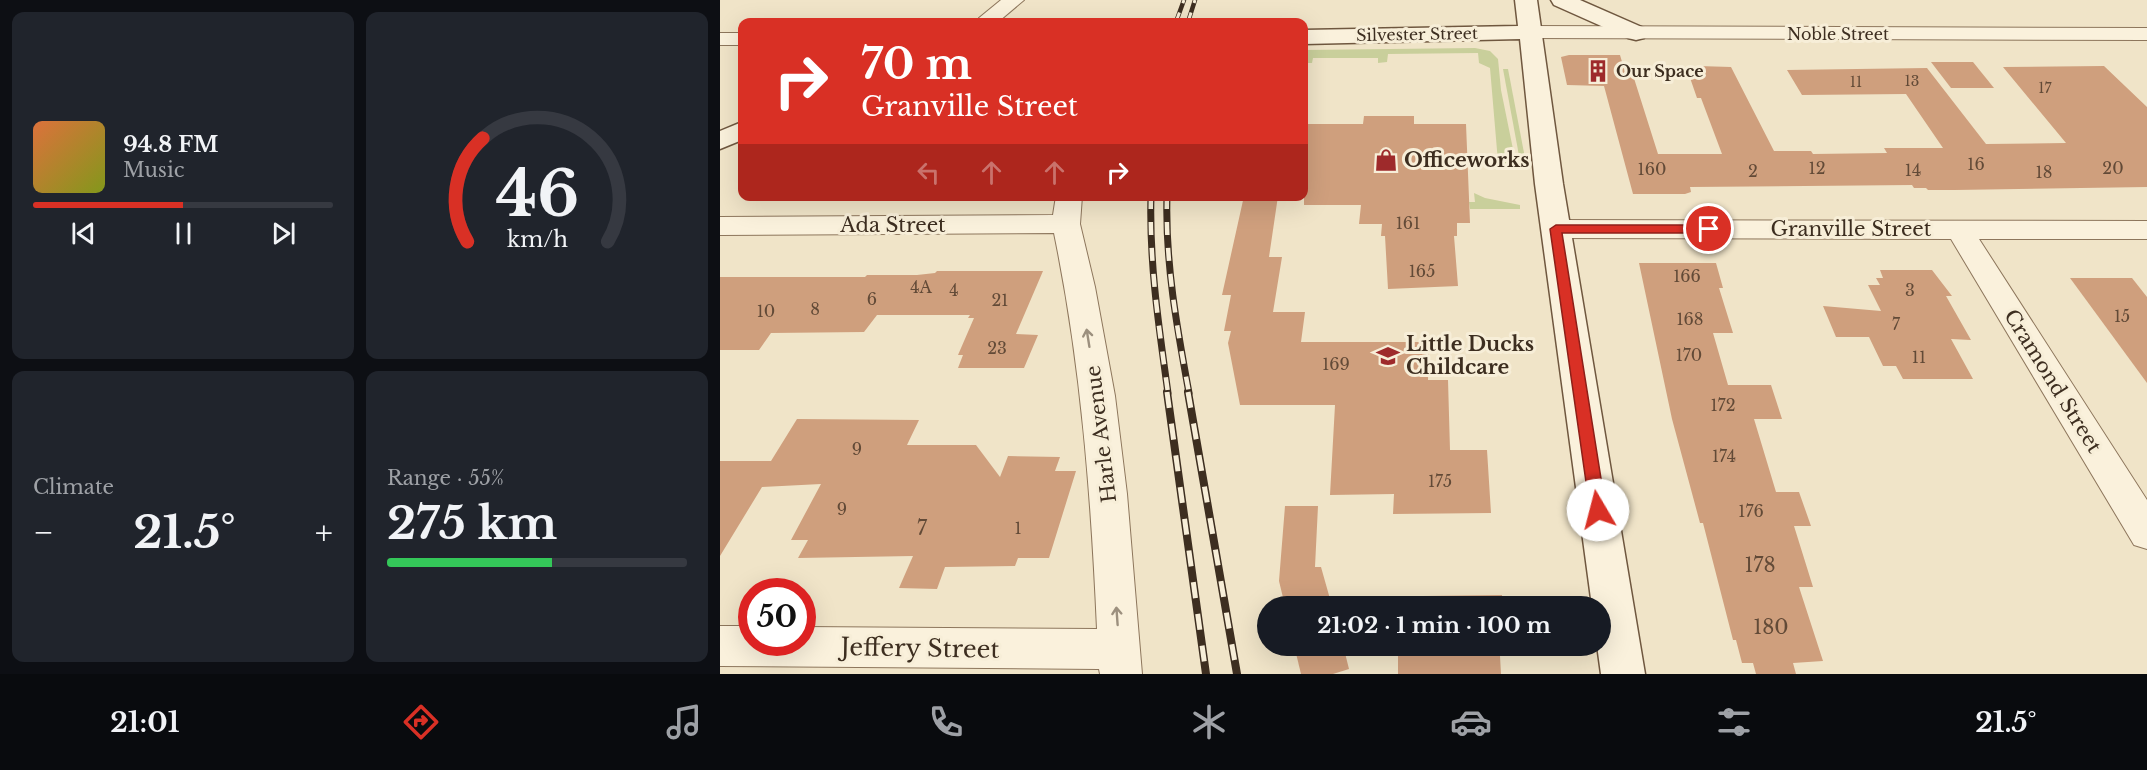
<!DOCTYPE html>
<meta charset="utf-8">
<style>
body{margin:0;font-family:"Libre Baskerville",serif;background:#20242c;color:#f1f3f6;height:100vh;display:flex;flex-direction:column;font-size:22px;white-space:nowrap}
*{box-sizing:border-box;margin:0}
p{font-size:20px;color:#9ea1a6}
.icon{flex:none;width:33px;height:33px;fill:none;stroke:currentColor;stroke-width:2;stroke-linecap:round;stroke-linejoin:round}
.map{position:relative;flex:1;overflow:hidden}
.panel{display:flex;flex-direction:column;gap:12px;padding:12px;background:#0d0f14;width:720px}
.panel>*{flex:none}
.guide{position:absolute;left:18px;top:18px;width:570px;height:183px;border-radius:12px;box-shadow:0 6px 24px #0002;background:#d93025;color:#fff;overflow:hidden}
.speed{position:absolute;left:18px;top:578px;display:flex;gap:12px;font-size:30px;font-weight:700;text-align:center}
.speed>*{display:grid;place-content:center;width:78px;height:78px;border-radius:50%;background:#171b24;box-shadow:0 6px 24px #0002;line-height:1}
.speed .limit{border:9px solid #d22;background:#fff;color:#111}
.pin{position:absolute;display:grid;place-items:center;width:51px;height:51px;color:#fff;margin:-26px;border:3px solid #fff;border-radius:50%;box-shadow:0 2px 6px #0007}
.me{position:absolute;width:66px;margin:-33px;rotate:352deg;stroke-linejoin:round;filter:drop-shadow(0 0 4px #0008)}
.turn{display:flex;align-items:center;gap:21px;height:126px;padding:0 24px;font-size:27px}
.turn .icon{width:78px;height:78px;stroke-width:2.5}
.turn b{display:block;font-size:42px;line-height:51px}
.lanes{display:flex;align-items:center;height:57px;padding:0 24px;background:#0003;justify-content:center;gap:30px;direction:ltr}
.lanes .off{opacity:.35}
.big{font-size:45px;font-weight:700;line-height:1.1}
.panel .widget{flex:1;display:flex;flex-direction:column;justify-content:center;gap:9px;min-width:0;padding:0 21px;border-radius:12px;background:#20242c}
.panel .dial{align-items:center;gap:0}
.dial svg{height:156px;overflow:visible;fill:none;stroke:#363941;stroke-width:7;stroke-linecap:round;text-anchor:middle}
.dial text{fill:#f1f3f6;stroke:none}
.song{display:flex;align-items:center;gap:18px}
.cover{width:72px;height:72px;border-radius:9px;background:linear-gradient(135deg,hsl(20 70% 55%),hsl(70 70% 35%))}
.played{height:6px;border-radius:3px;background:linear-gradient(90deg,#d93025 50%,#363941 50%)}
.keys{display:flex;justify-content:space-around;direction:ltr}
.heat{display:flex;justify-content:space-between;align-items:center;font-size:33px;direction:ltr}
.charge{height:9px;border-radius:4px;background:linear-gradient(90deg,#34c759 55%,#363941 0)}
.panel .tiles{flex:1;display:grid;gap:12px;grid-template-columns:repeat(2,1fr)}
.trip{position:absolute;left:537px;top:596px;width:354px;height:60px;border-radius:30px;background:#171b24;box-shadow:0 6px 24px #0002;font-weight:700;line-height:60px;text-align:center}
.dock{display:flex;height:96px;justify-content:space-around;align-items:center;background:#090b0e;color:#9ea1a6}
.dock .icon{width:42px;height:42px}
.dock .current{color:#d93025}
.dock b{font-size:27px;color:#f1f3f6}
main{display:flex;flex:1;min-height:0}
.map>svg:first-child{display:block}
.green{fill:#c9cf9b}
.building{fill:#cf9f7d}
.lines{fill:none;stroke-linecap:round;stroke-linejoin:round}
.minor-casing{stroke:#8d765c;stroke-width:2}
.secondary-casing{stroke:#6f573f;stroke-width:3}
.minor{fill:#faf1dc;fill-rule:evenodd}
.secondary{fill:#faf1dc;fill-rule:evenodd}
.rail-far2-casing{stroke:#3d2e20;stroke-width:4.5}
.rail-far1-casing{stroke:#3d2e20;stroke-width:7}
.rail-casing{stroke:#3d2e20;stroke-width:8}
.rail-far2{stroke:#f7eed8;stroke-width:3;stroke-dasharray:10;stroke-linecap:butt}
.rail-far1{stroke:#f7eed8;stroke-width:4.5;stroke-dasharray:13;stroke-linecap:butt}
.rail{stroke:#f7eed8;stroke-width:5;stroke-dasharray:16;stroke-linecap:butt}
.oneway{stroke:#9c907e}
.route{fill:#d93025;stroke:#8d1f18;stroke-width:1.5}
.labels{text-anchor:middle;dominant-baseline:central;stroke-width:6;stroke-linejoin:round;paint-order:stroke}
.far-number-label{font-size:14px;fill:#624a37}
.far-street-label{font-size:16px;fill:#3d2e20;stroke:#f7eed8}
.far-poi-label{font-size:16px;font-weight:bold;fill:#3d2e20;stroke:#f7eed8;text-anchor:start}
.number-label{font-size:16px;fill:#624a37}
.poi-label{font-size:20px;font-weight:bold;fill:#3d2e20;stroke:#f7eed8;text-anchor:start}
.street-label{font-size:20px;fill:#3d2e20;stroke:#f7eed8}
.near-number-label{font-size:20px;fill:#624a37}
.near-street-label{font-size:24px;fill:#3d2e20;stroke:#f7eed8}
</style>
<main>
<section class="panel">
<div class="tiles">
<div class="widget">
<div class="song"><i class="cover"></i><div><b>94.8 FM</b><p>Music</p></div></div>
<div class="played"></div>
<div class="keys"><svg class="icon" aria-label="previous" viewBox="0 0 24 24"><path d="M18 5L8 12l10 7zM5 5v14"/></svg><svg class="icon" aria-label="pause" viewBox="0 0 24 24"><path d="M8 5v14M16 5v14"/></svg><svg class="icon" aria-label="next" viewBox="0 0 24 24"><path d="M6 5l10 7-10 7zM19 5v14"/></svg></div>
</div>
<div class="widget dial"><svg viewBox="0 0 100 80">
<path d="M14 69A42 42 0 1 1 86 69"/>
<path d="M14 69A42 42 0 0 1 22 16" stroke="#d93025"/>
<text x="50" y="56" font-size="32" font-weight="700">46</text>
<text x="50" y="72" font-size="11">km/h</text>
</svg></div>
<div class="widget"><p>Climate</p>
<div class="heat"><a>−</a><b class="big">21.5°</b><a>+</a></div>
</div>
<div class="widget"><p>Range · 55%</p><b class="big">275 km</b><div class="charge"></div></div>
</div>
</section>
<div class="map">
<svg width="1427" height="674" viewBox="0 0 1427 674">
<rect width="100%" height="100%" fill="#f0e4c8"/>
<g class="green">
<path d="M755 48 770 51 778 59 781 90 796 164 783 166 778 162 770 68 759 63 758 53 668 54 667 62 658 63V58H593L592 63H584V50Z"/>
<path d="M783 69H788L805 158 800 161Z"/>
<path d="M754 193 765 198 800 205V209H750L749 202H755Z"/>
</g>
<g class="building">
<path d="M849 55H900L905 72H912L938 154H1002L981 98H977L968 72H976L973 68 978 66 1011 67 1054 151H1091L1093 154 1167 153 1164 148H1223L1186 94 1082 95 1067 70 1207 68 1266 144 1346 143 1283 67 1384 66 1427 107V187L1235 190H1208L1206 188H1194L1192 185 970 187 971 192 965 194H913L884 86 847 85 841 57Z"/>
<path d="M1211 62H1253L1274 88H1231Z"/>
<path d="M644 116H694V124H746L750 223H737V236H734L738 286 668 289 665 236H661L662 224H639L641 205H584V124H643Z"/>
<path d="M524 196H558L549 257H562L553 312H585L581 342H709L708 380H728L730 450H767L771 513 673 514 674 494 610 495 615 405H520L508 343 511 331H504L511 295H502Z"/>
<path d="M919 263H996L1003 288H999L1013 333H993L1008 385H1051L1062 419H1034L1056 492H1079L1091 526H1074L1093 587H1079L1103 661 1073 663 1076 674H1036L1033 663H1022L1016 640H1013L983 523H980L952 419Z"/>
<path d="M1160 270H1212L1232 296H1226L1251 340 1231 339 1253 379H1183L1176 366H1163L1149 337H1116L1103 306 1161 311 1148 285H1160L1156 278H1163Z"/>
<path d="M217 271H323L296 334 318 335 304 368H238L243 355H238L254 318H248L250 315H157L144 332 51 333 39 350H0V277H145L147 275H197L215 273Z"/>
<path d="M1350 278H1412L1427 297V383Z"/>
<path d="M77 419 199 420 187 445H256L280 477 288 456 340 457 335 471H356L329 558H298L295 566 225 567 217 589 179 588 193 556 78 558 88 540H71L101 484 42 487 0 556V461H51Z"/>
<path d="M565 506H598L595 567H601L612 606H565L559 581Z"/>
<path d="M782 595 783 606H703V596Z"/>
<path d="M574 645H623L629 669 613 674H581Z"/>
<path d="M678 645H785L786 655 780 656 781 674H678Z"/>
</g>
<g class="lines">
<g class="minor-casing">
<g id="minor">
<path d="M281 0H304L278 22H256L259 18Z"/>
<path d="M810 26 1427 28V40L810 38 802 37 799 32 802 27Z"/>
<rect x="0" y="33" width="22" height="12"/>
<path d="M336 196H362L360 224 375 287 395 396 407 494 422 674H380L379 669 0 666V626H32V642H82V627L377 629C371 495 361 364 334 233L0 235V217L333 215Z"/>
<path d="M836 220 1427 221V239H1259L1427 500V549L1414 545 1231 239 836 238 826 235 822 229 826 223Z"/>
</g>
</g>
<g class="secondary-casing">
<g id="secondary">
<path d="M795 0H817L843 184 925 674H881L877 645H880V606H872L815 184 800 39 584 44V30L798 26Z"/>
<path d="M831 0H860L924 28 927 33 924 38 916 40 908 38 834 5Z"/>
<path d="M22 122V140L0 149V131Z"/>
</g>
</g>
<use href="#minor" class="minor"/>
<use href="#secondary" class="secondary"/>
<g class="rail-far2-casing">
<g id="rail-far2">
<path d="M456 22 464 0"/>
<path d="M468 22 475 0"/>
</g>
</g>
<g class="rail-far1-casing">
<g id="rail-far1">
<path d="M431 196C429 262 439 328 448 393"/>
<path d="M447 196C445 262 457 328 469 393"/>
</g>
</g>
<g class="rail-casing">
<g id="rail">
<path d="M447 392 486 674"/>
<path d="M468 392 517 674"/>
</g>
</g>
<use href="#rail-far2" class="rail-far2"/>
<use href="#rail-far1" class="rail-far1"/>
<use href="#rail" class="rail"/>
</g>
<defs><path id="oneway-shaft" d="M-6 0H5M1.5-3L5.5 0L1.5 3" fill="none" stroke-width="1.6" stroke-linecap="round" stroke-linejoin="round" transform="scale(1.5)"/></defs>
<g class="oneway">
<use href="#oneway-shaft" transform="translate(368 338) rotate(-99)"/>
<use href="#oneway-shaft" transform="translate(397 616) rotate(-94)"/>
</g>
<path class="route" d="M836 225H989L995 229 989 233H842L886 510 884 515 878 517 872 515 870 510 830 229Z"/>
<defs>
<g id="building-bare" transform="scale(1.8)"><path d="M-4-6H4V6H1V3H-1V6H-4ZM-2.5-4.3h1.7v1.8h-1.7ZM.8-4.3h1.7v1.8H.8ZM-2.5-1h1.7V.8h-1.7ZM.8-1h1.7V.8H.8Z" fill="#9e2a2b" stroke="#f7eed8" stroke-width="2.5" paint-order="stroke"/></g>
<g id="shop-bare" transform="scale(1.8)"><path d="M-5-2.5h2.3a2.7 3.5 0 0 1 5.4 0H5L5.5 6h-11ZM-1.5-2.5h3a1.5 2.3 0 0 0-3 0Z" fill="#9e2a2b" stroke="#f7eed8" stroke-width="2.5" paint-order="stroke"/></g>
<g id="school-bare" transform="scale(1.8)"><path d="M0-5L7-2L0 1L-7-2ZM-4 1L0 2.5L4 1V4Q0 6-4 4Z" fill="#9e2a2b" stroke="#f7eed8" stroke-width="2.5" paint-order="stroke"/></g>
</defs>
<g fill-rule="evenodd">
<use href="#building-bare" x="878" y="71"/>
<use href="#shop-bare" x="666" y="160"/>
<use href="#school-bare" x="668" y="356"/>
</g>
<g class="labels">
<g class="far-number-label">
<text x="1192" y="81">13</text>
<text x="1136" y="82">11</text>
<text x="1325" y="88">17</text>
</g>
<g class="far-street-label">
<text transform="translate(697 34) rotate(-1)">Silvester Street</text>
<text x="1118" y="34">Noble Street</text>
</g>
<g class="far-poi-label">
<text x="896" y="71">Our Space</text>
</g>
<g class="number-label">
<text x="1256" y="164">16</text>
<text x="1097" y="168">12</text>
<text x="1393" y="168">20</text>
<text x="932" y="169">160</text>
<text x="1193" y="170">14</text>
<text x="1033" y="171">2</text>
<text x="1324" y="172">18</text>
<text x="688" y="223">161</text>
<text x="702" y="271">165</text>
<text x="967" y="276">166</text>
<text x="201" y="287">4A</text>
<text x="234" y="290">4</text>
<text x="1190" y="290">3</text>
<text x="152" y="299">6</text>
<text x="280" y="300">21</text>
<text x="95" y="309">8</text>
<text x="46" y="311">10</text>
<text x="1402" y="316">15</text>
<text x="970" y="319">168</text>
<text x="1176" y="324">7</text>
<text x="277" y="348">23</text>
<text x="969" y="355">170</text>
<text x="1199" y="357">11</text>
<text x="616" y="364">169</text>
<text x="1003" y="405">172</text>
<text x="137" y="449">9</text>
<text x="1004" y="456">174</text>
<text x="720" y="481">175</text>
<text x="122" y="509">9</text>
<text x="1031" y="511">176</text>
<text x="298" y="528">1</text>
</g>
<g class="poi-label">
<text x="684" y="160">Officeworks</text>
<text x="686" y="344">Little Ducks<tspan x="686" dy="23">Childcare</tspan></text>
</g>
<g class="street-label">
<text x="173" y="225">Ada Street</text>
<text x="1131" y="229">Granville Street</text>
<text transform="translate(1333 381) rotate(58)">Cramond Street</text>
<text transform="translate(381 434) rotate(-97)">Harle Avenue</text>
</g>
<g class="near-number-label">
<text x="202" y="528">7</text>
<text x="1040" y="565">178</text>
<text x="1051" y="627">180</text>
</g>
<g class="near-street-label">
<text transform="translate(200 648) rotate(1)">Jeffery Street</text>
</g>
</g>
</svg>
<div class="speed"><div class="limit">50</div></div>
<div class="pin" style="left:989px;top:229px;background:#d93025"><svg class="icon" aria-label="arrive" viewBox="0 0 24 24"><path d="M6 21V4h12l-3 4 3 4H6"/></svg></div>
<svg class="me" style="left:878px;top:510px" viewBox="-20 -20 40 40"><circle r="19" fill="#fff"/><path d="M0-13L10 11 0 6-10 11z" fill="#d93025"/></svg>
<div class="trip">21:02 · 1 min · 100 m</div>
<div class="guide">
<div class="turn"><svg class="icon" aria-label="right" viewBox="0 0 24 24"><path d="M7 20v-9h11M14 6l5 5-5 5"/></svg><div><b>70 m</b>Granville Street</div></div>
<div class="lanes"><svg class="icon off" aria-label="left" viewBox="0 0 24 24"><path d="M17 20v-9H6M10 6l-5 5 5 5"/></svg><svg class="icon off" aria-label="ahead" viewBox="0 0 24 24"><path d="M12 20V5M6 11l6-6 6 6"/></svg><svg class="icon off" aria-label="ahead" viewBox="0 0 24 24"><path d="M12 20V5M6 11l6-6 6 6"/></svg><svg class="icon" aria-label="right" viewBox="0 0 24 24"><path d="M7 20v-9h11M14 6l5 5-5 5"/></svg></div>
</div>
</div>
</main>
<nav class="dock">
<b>21:01</b>
<svg class="icon current" aria-label="directions" viewBox="0 0 24 24"><path d="M12 3l9 9-9 9-9-9zM9 14v-3h6M13 9l2 2-2 2"/></svg>
<svg class="icon" aria-label="music" viewBox="0 0 24 24"><path d="M9 18V5l10-2v13"/><circle cx="6" cy="18" r="3"/><circle cx="16" cy="16" r="3"/></svg>
<svg class="icon" aria-label="phone" viewBox="0 0 24 24"><path d="M5 4h4l2 5-3 2q2 4 5 5l2-3 5 2v4C11 20 4 13 5 4z"/></svg>
<svg class="icon" aria-label="climate" viewBox="0 0 24 24"><path d="M12 3v18M4 7l16 10M4 17L20 7"/></svg>
<svg class="icon" aria-label="car" viewBox="0 0 24 24"><path d="M5 17H2v-5l4-1 3-4h7l3 4 3 1v5h-3M9 17h6M6 11h13"/><circle cx="7" cy="17" r="2"/><circle cx="17" cy="17" r="2"/></svg>
<svg class="icon" aria-label="filters" viewBox="0 0 24 24"><path d="M4 7h16M4 17h16"/><circle cx="9" cy="7" r="2"/><circle cx="15" cy="17" r="2"/></svg>
<b>21.5°</b>
</nav>
